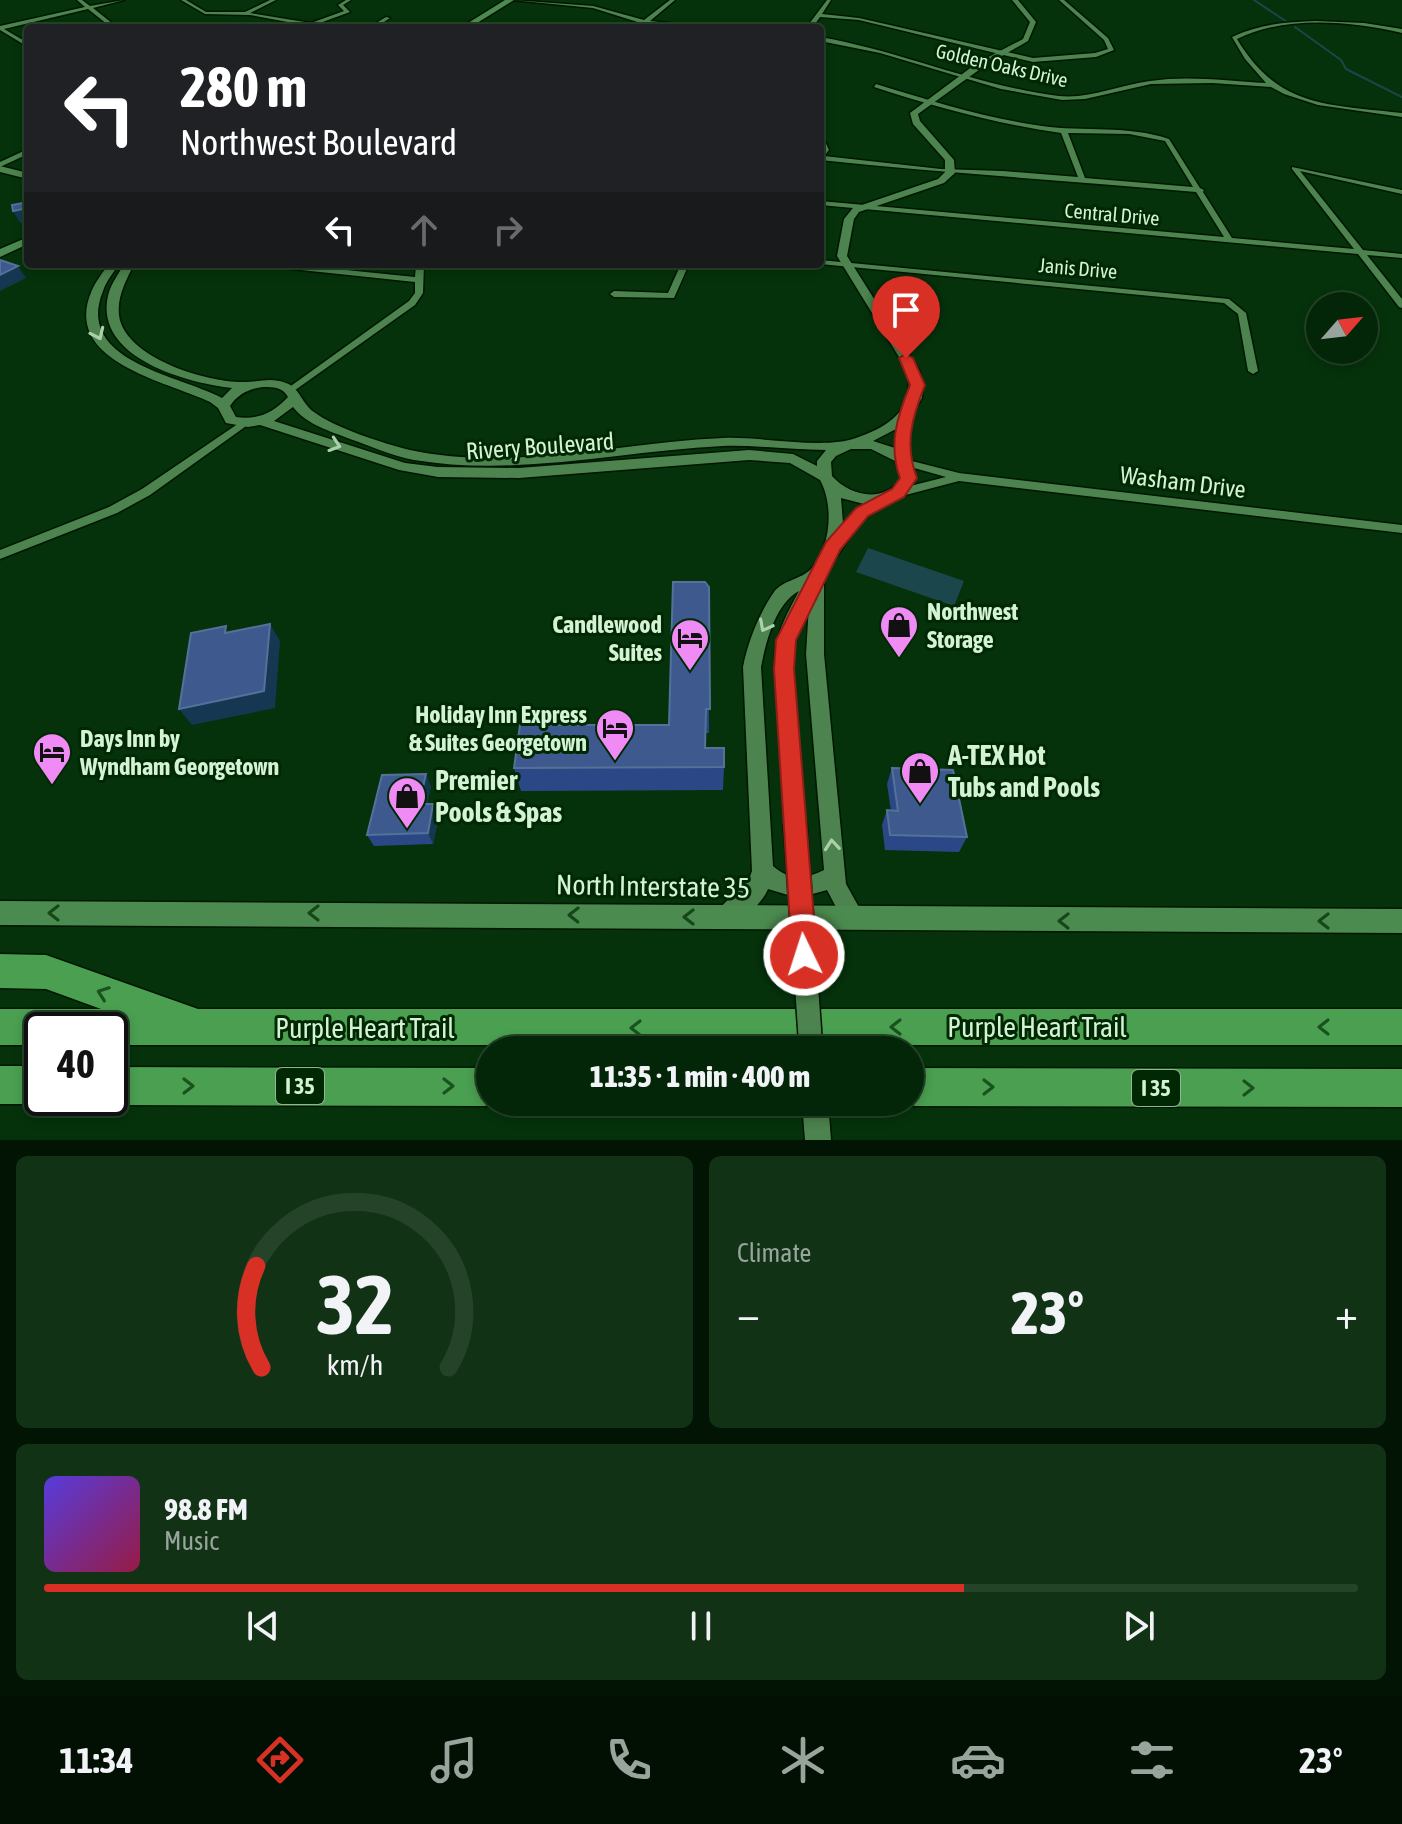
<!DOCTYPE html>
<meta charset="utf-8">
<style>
body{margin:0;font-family:"Asap Condensed",sans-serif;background:#123216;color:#f1f3f6;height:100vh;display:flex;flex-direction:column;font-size:30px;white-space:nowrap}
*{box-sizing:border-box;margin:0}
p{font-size:26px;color:#97a59c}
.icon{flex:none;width:44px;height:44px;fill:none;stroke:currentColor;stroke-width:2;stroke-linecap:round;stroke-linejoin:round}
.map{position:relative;height:1140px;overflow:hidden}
.panel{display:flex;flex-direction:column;gap:16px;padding:16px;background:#021504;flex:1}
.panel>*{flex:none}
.banner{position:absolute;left:24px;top:24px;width:800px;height:244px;border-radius:8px;box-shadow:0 4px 12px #0003,0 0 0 2px #254329;background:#202124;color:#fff;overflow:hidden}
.needle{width:52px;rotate:62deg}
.controls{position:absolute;left:1306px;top:292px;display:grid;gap:16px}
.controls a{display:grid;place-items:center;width:72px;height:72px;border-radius:50%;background:#042608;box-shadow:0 4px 12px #0003,0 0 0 2px #254329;font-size:40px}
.speed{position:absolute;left:24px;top:1012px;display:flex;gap:16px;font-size:40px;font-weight:700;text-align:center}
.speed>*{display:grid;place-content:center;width:104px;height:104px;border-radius:50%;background:#042608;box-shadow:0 4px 12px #0003,0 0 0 2px #254329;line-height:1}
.speed .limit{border:4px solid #111;border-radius:12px;background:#fff;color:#111}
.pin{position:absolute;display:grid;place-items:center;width:68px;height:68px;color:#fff;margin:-82px -34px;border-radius:50% 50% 50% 0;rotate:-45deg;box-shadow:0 0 8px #0007}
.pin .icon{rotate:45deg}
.me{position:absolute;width:88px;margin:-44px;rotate:356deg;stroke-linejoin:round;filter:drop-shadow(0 0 6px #0008)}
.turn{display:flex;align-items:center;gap:28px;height:168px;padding:0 24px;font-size:36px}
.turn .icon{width:104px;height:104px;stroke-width:2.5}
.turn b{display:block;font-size:56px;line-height:68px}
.lanes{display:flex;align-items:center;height:76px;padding:0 24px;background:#0003;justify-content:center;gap:40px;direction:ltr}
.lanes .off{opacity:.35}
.big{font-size:60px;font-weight:800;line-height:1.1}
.panel .card{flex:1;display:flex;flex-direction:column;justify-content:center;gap:12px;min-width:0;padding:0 28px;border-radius:12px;background:#123216}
.panel .dial{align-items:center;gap:0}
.dial svg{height:208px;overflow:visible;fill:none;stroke:#254329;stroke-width:7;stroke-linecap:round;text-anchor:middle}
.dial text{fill:#f1f3f6;stroke:none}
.song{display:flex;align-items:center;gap:24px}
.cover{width:96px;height:96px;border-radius:12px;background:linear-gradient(135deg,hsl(250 70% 55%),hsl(340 70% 35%))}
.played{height:8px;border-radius:4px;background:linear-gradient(90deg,#d93025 70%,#254329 70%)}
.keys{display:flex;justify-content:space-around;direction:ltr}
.heat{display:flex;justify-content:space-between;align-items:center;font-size:44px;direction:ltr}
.panel .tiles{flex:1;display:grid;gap:16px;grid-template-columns:1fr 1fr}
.card:last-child{grid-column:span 2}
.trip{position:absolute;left:476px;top:1036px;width:448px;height:80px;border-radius:40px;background:#042608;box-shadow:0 4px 12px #0003,0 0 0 2px #254329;font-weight:800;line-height:80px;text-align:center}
.dock{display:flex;height:128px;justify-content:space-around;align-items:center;background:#020f03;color:#97a59c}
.dock .icon{width:56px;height:56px}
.dock .on{color:#d93025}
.dock b{font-size:36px;color:#f1f3f6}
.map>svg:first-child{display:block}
.water{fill:#1b474c}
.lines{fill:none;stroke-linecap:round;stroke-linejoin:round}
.stream{stroke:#1b474c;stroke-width:2}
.minor-casing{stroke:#001701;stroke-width:3}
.tertiary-casing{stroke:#001701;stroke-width:3}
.secondary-casing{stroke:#001701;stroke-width:3}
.motorway-casing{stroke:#001701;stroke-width:3}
.minor{fill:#4c834e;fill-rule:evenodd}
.tertiary{fill:#4c834e;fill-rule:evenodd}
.secondary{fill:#4b8b4f;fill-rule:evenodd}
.motorway{fill:#4a9f50;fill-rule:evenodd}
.tertiary-bridge-far1-casing{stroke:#001701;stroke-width:21;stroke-linecap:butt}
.tertiary-bridge-casing{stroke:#001701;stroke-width:26;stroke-linecap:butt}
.tertiary-bridge-far1{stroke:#4c834e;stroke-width:18}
.tertiary-bridge{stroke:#4c834e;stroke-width:23}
.wall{fill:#2c4786}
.shaded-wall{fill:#153751}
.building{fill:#3e598e;stroke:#557199;stroke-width:2}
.oneway{stroke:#abd1ac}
.oneway2{stroke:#164619}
.oneway3{stroke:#1a521d}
.route{fill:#d93025;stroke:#8d1f18;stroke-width:2}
.labels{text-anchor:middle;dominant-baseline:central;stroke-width:6;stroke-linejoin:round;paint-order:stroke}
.far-street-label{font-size:20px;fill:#d4f2d4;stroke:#002802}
.shield{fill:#002802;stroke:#94b595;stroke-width:2}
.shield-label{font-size:22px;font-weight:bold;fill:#d4f2d4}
.street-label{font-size:24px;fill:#d4f2d4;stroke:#002802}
.poi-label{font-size:24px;font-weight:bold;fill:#d4f2d4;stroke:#002802;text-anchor:start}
.near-poi-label{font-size:28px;font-weight:bold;fill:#d4f2d4;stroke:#002802;text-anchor:start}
.near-street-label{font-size:28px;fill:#d4f2d4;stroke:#002802}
</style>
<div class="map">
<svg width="1402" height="1140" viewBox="0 0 1402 1140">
<rect width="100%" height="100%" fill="#05320b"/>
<path class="water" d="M868 548 964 581 954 606 856 572Z"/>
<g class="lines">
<g class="stream">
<path d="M1254 0 1290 24"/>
<path d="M1295 27 1341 60 1346 69 1402 97"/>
</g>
<g class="minor-casing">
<g id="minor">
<path d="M77 0H82L90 6 124 0 93 8 118 28H112L88 9 4 29 28 43V47L0 30V26L85 7Z"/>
<path d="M181 0H186L206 12H245L270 0H276L250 13 311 23 344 11 338 5 346 0H351L343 5 350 12 317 24 331 28H320L250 15 205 14Z"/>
<path d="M512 0 593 6 644 20 670 0H675L650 21 714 28 644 24 593 8Z"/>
<path d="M827 0H831L822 14 859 18 1033 58 1095 53 1108 49 1104 40 1059 0H1064L1108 38 1114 50 1096 57 1033 62 859 20 820 17 812 28H806Z"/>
<path d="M386 17 390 18 375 28H368Z"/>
<path d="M1316 21 1364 23 1402 29V33C1351 21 1285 15 1237 39 1279 109 1329 104 1402 113V117L1318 105 1284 94 1271 87 1212 83 1151 84 1085 99 1062 100 1001 89 880 53 820 41V37C901 51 977 86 1059 96 1090 99 1119 85 1150 81 1188 75 1228 81 1266 83L1245 59 1232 37C1259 24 1286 22 1316 21Z"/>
<path d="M876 84C931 101 985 118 1042 126 1084 132 1128 125 1169 139L1200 188 1204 190 1203 192 1232 238 1354 249 1292 169V167L1402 190V194L1300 171 1363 250 1402 254V258L1367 255 1402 299V308L1399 307 1358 254 820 205V201L1224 237 1196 192C1070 181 945 173 820 160V153L823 150 820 144V135L823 137 829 150 824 156 941 169 1003 171 1078 177 1061 133C997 124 935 107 874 87ZM1068 133 1129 134 1165 141 1193 187 1085 178Z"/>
<path d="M28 149V154L0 167V162Z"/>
<path d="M820 260 1229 299 1246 313 1258 371 1253 374 1248 371 1238 314 1224 303 820 264H818H820Z"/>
<path d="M259 264H287L415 277 416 264H424L423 293 415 305 291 393 288 392V388L409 301 415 293V282L263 266Z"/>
<path d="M681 264H689L674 298 614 297 610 294 614 291 668 293Z"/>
<path d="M245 419 249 420V424L150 495 117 513 0 559V550L109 507 142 489Z"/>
<path d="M904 459 959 473 1402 525V533L959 481 898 497 892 493 894 490 946 477 900 464 899 462 900 460Z"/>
</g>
</g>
<g class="tertiary-casing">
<g id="tertiary">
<path d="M1012 0H1018L1036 22 1028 41 983 67 918 114 920 121 954 160 955 173 944 183 859 212 854 219 847 256 919 370 923 385 922 398 910 417 908 458 916 478 906 493 869 515 859 524 824 575V654L846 884 865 918 862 926 854 929 846 926 827 890 798 898 768 889C762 904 742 921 727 927L719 924 716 916C724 896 745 893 752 871L743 667C748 641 759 614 774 592 783 580 802 579 811 569 831 547 834 505 820 480L790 463 749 460 519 478 438 477 399 470 260 425 248 427 226 423 218 408 210 402C167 381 60 362 92 290 96 281 103 272 109 264H119C114 272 106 281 103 291 74 362 180 375 222 398L232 388C187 383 90 357 109 292 112 283 119 273 124 264H134C126 281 117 296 119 315 124 358 208 383 245 382 259 382 271 377 286 383 300 388 302 404 314 412 333 427 385 444 410 450 512 472 621 442 723 438 760 436 824 450 856 438 890 426 916 409 907 370L837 256 844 219 853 208 938 179 945 172V160L913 124 910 113 977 63 1023 39 1030 22ZM263 387C273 387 283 387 288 397 273 413 258 420 236 417L230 406C238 394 249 389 263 387ZM293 407C307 425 330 431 350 439 371 446 392 456 414 460 517 477 620 451 723 446 757 445 792 450 826 450L817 461V466L793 454 749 450 519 468 438 467 405 463 274 421ZM896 429 895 448 873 441ZM851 449H871L895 461 902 478C884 503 851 497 832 476L831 462 836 456ZM841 498 864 504 843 523ZM799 591C787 614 767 648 778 674L784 676 790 674 796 638 809 605 806 654 824 870C807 879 788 880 773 866L761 667C766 642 775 604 799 591Z"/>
<path d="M0 166 28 173V179L0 172Z"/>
<path d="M802 1102H828L831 1140H805Z"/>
</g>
</g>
<g class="secondary-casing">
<g id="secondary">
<path d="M505 0H514L469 28H460Z"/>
<path d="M28 237V244L0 257V249Z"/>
<path d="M0 901 1402 909V933L0 925Z"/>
</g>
</g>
<g class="motorway-casing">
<g id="motorway">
<path d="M0 954 46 955 198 1009H1402V1045H110V1030H42V1045H0V1009H101L46 989 0 988Z"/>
<path d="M0 1066H42V1098H55L42 1104H0Z"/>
<path d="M110 1067 490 1068V1102H499L490 1106 110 1105 96 1098H110Z"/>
<path d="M910 1068 1402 1069V1107L910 1106 901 1102H910Z"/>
</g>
</g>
<use href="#minor" class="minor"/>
<use href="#tertiary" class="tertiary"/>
<use href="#secondary" class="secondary"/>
<use href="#motorway" class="motorway"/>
<g class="tertiary-bridge-far1-casing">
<path id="tertiary-bridge-far1" d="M784 669 795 825"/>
</g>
<g class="tertiary-bridge-casing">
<path id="tertiary-bridge" d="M795 823 811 1050"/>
</g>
<use href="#tertiary-bridge-far1" class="tertiary-bridge-far1"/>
<use href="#tertiary-bridge" class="tertiary-bridge"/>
</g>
<g class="wall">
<path d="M709 587V733H706L705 748 724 767 723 790 521 791 514 768 669 725Z"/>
<path d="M892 768 967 837 959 852 885 850 882 825 887 810 891 811 887 784Z"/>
<path d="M431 786 427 804 439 815 433 844 374 846 367 835Z"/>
</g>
<g class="shaded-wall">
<path d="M28 208V221L20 223 13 211Z"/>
<path d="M18 266 26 278 0 291V275Z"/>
<path d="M270 624 280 641 275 708 192 725 179 709Z"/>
<path d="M426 774 431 786 425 816 419 804Z"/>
<path d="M433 804 439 815 433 844 428 833Z"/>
</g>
<g class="building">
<path d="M28 202V208L13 211 12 205Z"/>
<path d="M0 260 18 266 0 275Z"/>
<path d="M673 582H705L709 587 710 709H706L705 748H724V767L514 768 520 725H669Z"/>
<path d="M270 624 264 691 179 709 191 633 226 626 225 633Z"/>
<path d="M892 768 953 770 967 837 890 835 887 810 898 811Z"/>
<path d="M426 774 419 804H433L428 833 367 835 382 775Z"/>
</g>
<defs><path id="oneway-chevron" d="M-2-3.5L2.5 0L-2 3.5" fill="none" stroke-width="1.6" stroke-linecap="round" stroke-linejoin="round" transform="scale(2)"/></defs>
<g class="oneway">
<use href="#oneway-chevron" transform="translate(98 334) rotate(65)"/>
<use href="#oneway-chevron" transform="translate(335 445) rotate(18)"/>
<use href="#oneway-chevron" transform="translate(765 626) rotate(118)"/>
<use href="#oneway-chevron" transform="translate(832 845) rotate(-95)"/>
</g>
<g class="oneway2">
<use href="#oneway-chevron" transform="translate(54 913) rotate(180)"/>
<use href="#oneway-chevron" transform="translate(314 913) rotate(180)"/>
<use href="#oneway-chevron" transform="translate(574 915) rotate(-179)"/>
<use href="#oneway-chevron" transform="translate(689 917) rotate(-180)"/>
<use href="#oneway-chevron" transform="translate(1064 921) rotate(180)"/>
<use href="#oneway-chevron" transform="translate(1324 921) rotate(180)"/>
</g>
<g class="oneway3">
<use href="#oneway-chevron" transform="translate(103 993) rotate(-160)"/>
<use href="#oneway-chevron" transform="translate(896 1027) rotate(180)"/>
<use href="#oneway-chevron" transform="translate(1324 1027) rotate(180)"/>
<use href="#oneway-chevron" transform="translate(636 1028) rotate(180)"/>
<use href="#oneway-chevron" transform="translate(188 1086)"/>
<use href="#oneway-chevron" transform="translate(448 1086)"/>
<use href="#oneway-chevron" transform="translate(988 1087)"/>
<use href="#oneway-chevron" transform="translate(1248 1088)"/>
</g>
<path class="route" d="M906 354 913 358 925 385C912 417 904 445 917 478L904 497 868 516 840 550 796 640 794 669 817 955 813 964 804 968 795 964 792 955 774 669 776 640 826 542 856 508 892 489 900 478C888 445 897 417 910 385L899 358Z"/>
<defs>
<g id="shop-pin" transform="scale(2)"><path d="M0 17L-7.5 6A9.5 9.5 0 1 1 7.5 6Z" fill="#f08bf6" stroke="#002802"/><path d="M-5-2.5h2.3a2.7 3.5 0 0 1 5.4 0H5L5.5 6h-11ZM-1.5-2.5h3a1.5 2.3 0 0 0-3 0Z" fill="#111"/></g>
<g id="hotel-pin" transform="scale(2)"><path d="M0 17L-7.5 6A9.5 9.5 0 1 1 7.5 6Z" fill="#f08bf6" stroke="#002802"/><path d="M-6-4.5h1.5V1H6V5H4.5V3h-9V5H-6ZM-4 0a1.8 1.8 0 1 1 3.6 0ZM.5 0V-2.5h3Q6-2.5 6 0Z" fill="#111"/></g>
</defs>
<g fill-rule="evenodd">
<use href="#shop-pin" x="899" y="625"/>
<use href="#hotel-pin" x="690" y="638"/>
<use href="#hotel-pin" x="615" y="728"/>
<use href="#hotel-pin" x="52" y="752"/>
<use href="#shop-pin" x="920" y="771"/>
<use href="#shop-pin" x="407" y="796"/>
</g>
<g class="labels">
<g class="far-street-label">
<text transform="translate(1002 65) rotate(13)">Golden Oaks Drive</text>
<text transform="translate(1112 214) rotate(5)">Central Drive</text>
<text transform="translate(1078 268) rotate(5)">Janis Drive</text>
</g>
<g class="shield">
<rect x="276" y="1068" width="48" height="36" rx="6"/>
<rect x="1132" y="1070" width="48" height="36" rx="6"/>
</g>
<g class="shield-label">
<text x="300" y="1086">I 35</text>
<text x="1156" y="1088">I 35</text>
</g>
<g class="street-label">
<text transform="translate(540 446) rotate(-4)">Rivery Boulevard</text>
<text transform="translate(1183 482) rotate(7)">Washam Drive</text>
</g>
<g class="poi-label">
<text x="927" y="611">Northwest<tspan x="927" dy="28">Storage</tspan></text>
<text x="662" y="624" text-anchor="end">Candlewood<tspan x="662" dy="28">Suites</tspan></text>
<text x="587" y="714" text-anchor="end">Holiday Inn Express<tspan x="587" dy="28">&amp; Suites Georgetown</tspan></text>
<text x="80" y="738">Days Inn by<tspan x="80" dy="28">Wyndham Georgetown</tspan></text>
</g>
<g class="near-poi-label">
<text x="948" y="755">A-TEX Hot<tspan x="948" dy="32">Tubs and Pools</tspan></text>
<text x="435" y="780">Premier<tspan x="435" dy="32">Pools &amp; Spas</tspan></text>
</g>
<g class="near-street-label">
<text transform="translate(653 886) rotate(1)">North Interstate 35</text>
<text x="1037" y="1027">Purple Heart Trail</text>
<text x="365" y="1028">Purple Heart Trail</text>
</g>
</g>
</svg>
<div class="controls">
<a><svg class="needle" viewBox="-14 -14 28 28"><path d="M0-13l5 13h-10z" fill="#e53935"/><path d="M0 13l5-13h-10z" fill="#97a59c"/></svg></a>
</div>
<div class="speed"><div class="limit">40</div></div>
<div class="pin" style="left:906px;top:358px;background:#d93025"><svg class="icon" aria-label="arrive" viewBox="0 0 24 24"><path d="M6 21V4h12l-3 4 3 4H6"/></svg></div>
<svg class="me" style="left:804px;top:955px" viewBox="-20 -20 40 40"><circle r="17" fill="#d93025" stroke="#fff" stroke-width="3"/><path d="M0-11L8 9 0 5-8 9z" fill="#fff"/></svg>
<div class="trip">11:35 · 1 min · 400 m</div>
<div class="banner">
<div class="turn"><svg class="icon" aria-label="left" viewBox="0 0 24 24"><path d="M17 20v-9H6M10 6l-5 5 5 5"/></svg><div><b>280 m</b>Northwest Boulevard</div></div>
<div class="lanes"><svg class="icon" aria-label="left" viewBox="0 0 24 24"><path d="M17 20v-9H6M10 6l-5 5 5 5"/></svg><svg class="icon off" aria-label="ahead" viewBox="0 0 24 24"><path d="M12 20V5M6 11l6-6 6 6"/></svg><svg class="icon off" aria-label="right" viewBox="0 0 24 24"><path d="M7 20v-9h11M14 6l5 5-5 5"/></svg></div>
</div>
</div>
<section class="panel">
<div class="tiles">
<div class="card dial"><svg viewBox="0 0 100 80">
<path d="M14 69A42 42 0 1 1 86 69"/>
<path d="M14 69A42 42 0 0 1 12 30" stroke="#d93025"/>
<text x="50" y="56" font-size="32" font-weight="700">32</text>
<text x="50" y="72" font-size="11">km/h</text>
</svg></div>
<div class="card"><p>Climate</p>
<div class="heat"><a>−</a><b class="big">23°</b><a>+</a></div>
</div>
<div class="card">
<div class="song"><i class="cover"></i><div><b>98.8 FM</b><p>Music</p></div></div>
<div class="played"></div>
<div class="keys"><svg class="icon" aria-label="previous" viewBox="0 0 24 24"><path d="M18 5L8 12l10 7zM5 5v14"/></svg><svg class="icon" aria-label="pause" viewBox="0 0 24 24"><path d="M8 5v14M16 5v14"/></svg><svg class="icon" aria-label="next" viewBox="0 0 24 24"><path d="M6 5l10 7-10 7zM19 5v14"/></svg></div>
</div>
</div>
</section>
<nav class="dock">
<b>11:34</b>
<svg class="icon on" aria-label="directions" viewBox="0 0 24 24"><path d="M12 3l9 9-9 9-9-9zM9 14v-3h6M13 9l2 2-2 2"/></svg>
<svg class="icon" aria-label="music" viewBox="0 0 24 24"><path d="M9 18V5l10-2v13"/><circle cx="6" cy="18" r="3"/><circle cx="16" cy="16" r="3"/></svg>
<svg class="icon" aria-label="phone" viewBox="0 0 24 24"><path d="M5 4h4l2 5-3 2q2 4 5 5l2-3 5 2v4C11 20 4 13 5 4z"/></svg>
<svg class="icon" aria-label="climate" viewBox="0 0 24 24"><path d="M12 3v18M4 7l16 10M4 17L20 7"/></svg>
<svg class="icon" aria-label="car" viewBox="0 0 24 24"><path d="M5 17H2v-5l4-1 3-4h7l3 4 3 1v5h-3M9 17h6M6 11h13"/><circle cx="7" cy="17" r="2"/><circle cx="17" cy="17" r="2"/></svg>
<svg class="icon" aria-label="filters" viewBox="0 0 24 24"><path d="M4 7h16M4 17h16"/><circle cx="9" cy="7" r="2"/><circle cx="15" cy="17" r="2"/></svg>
<b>23°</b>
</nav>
